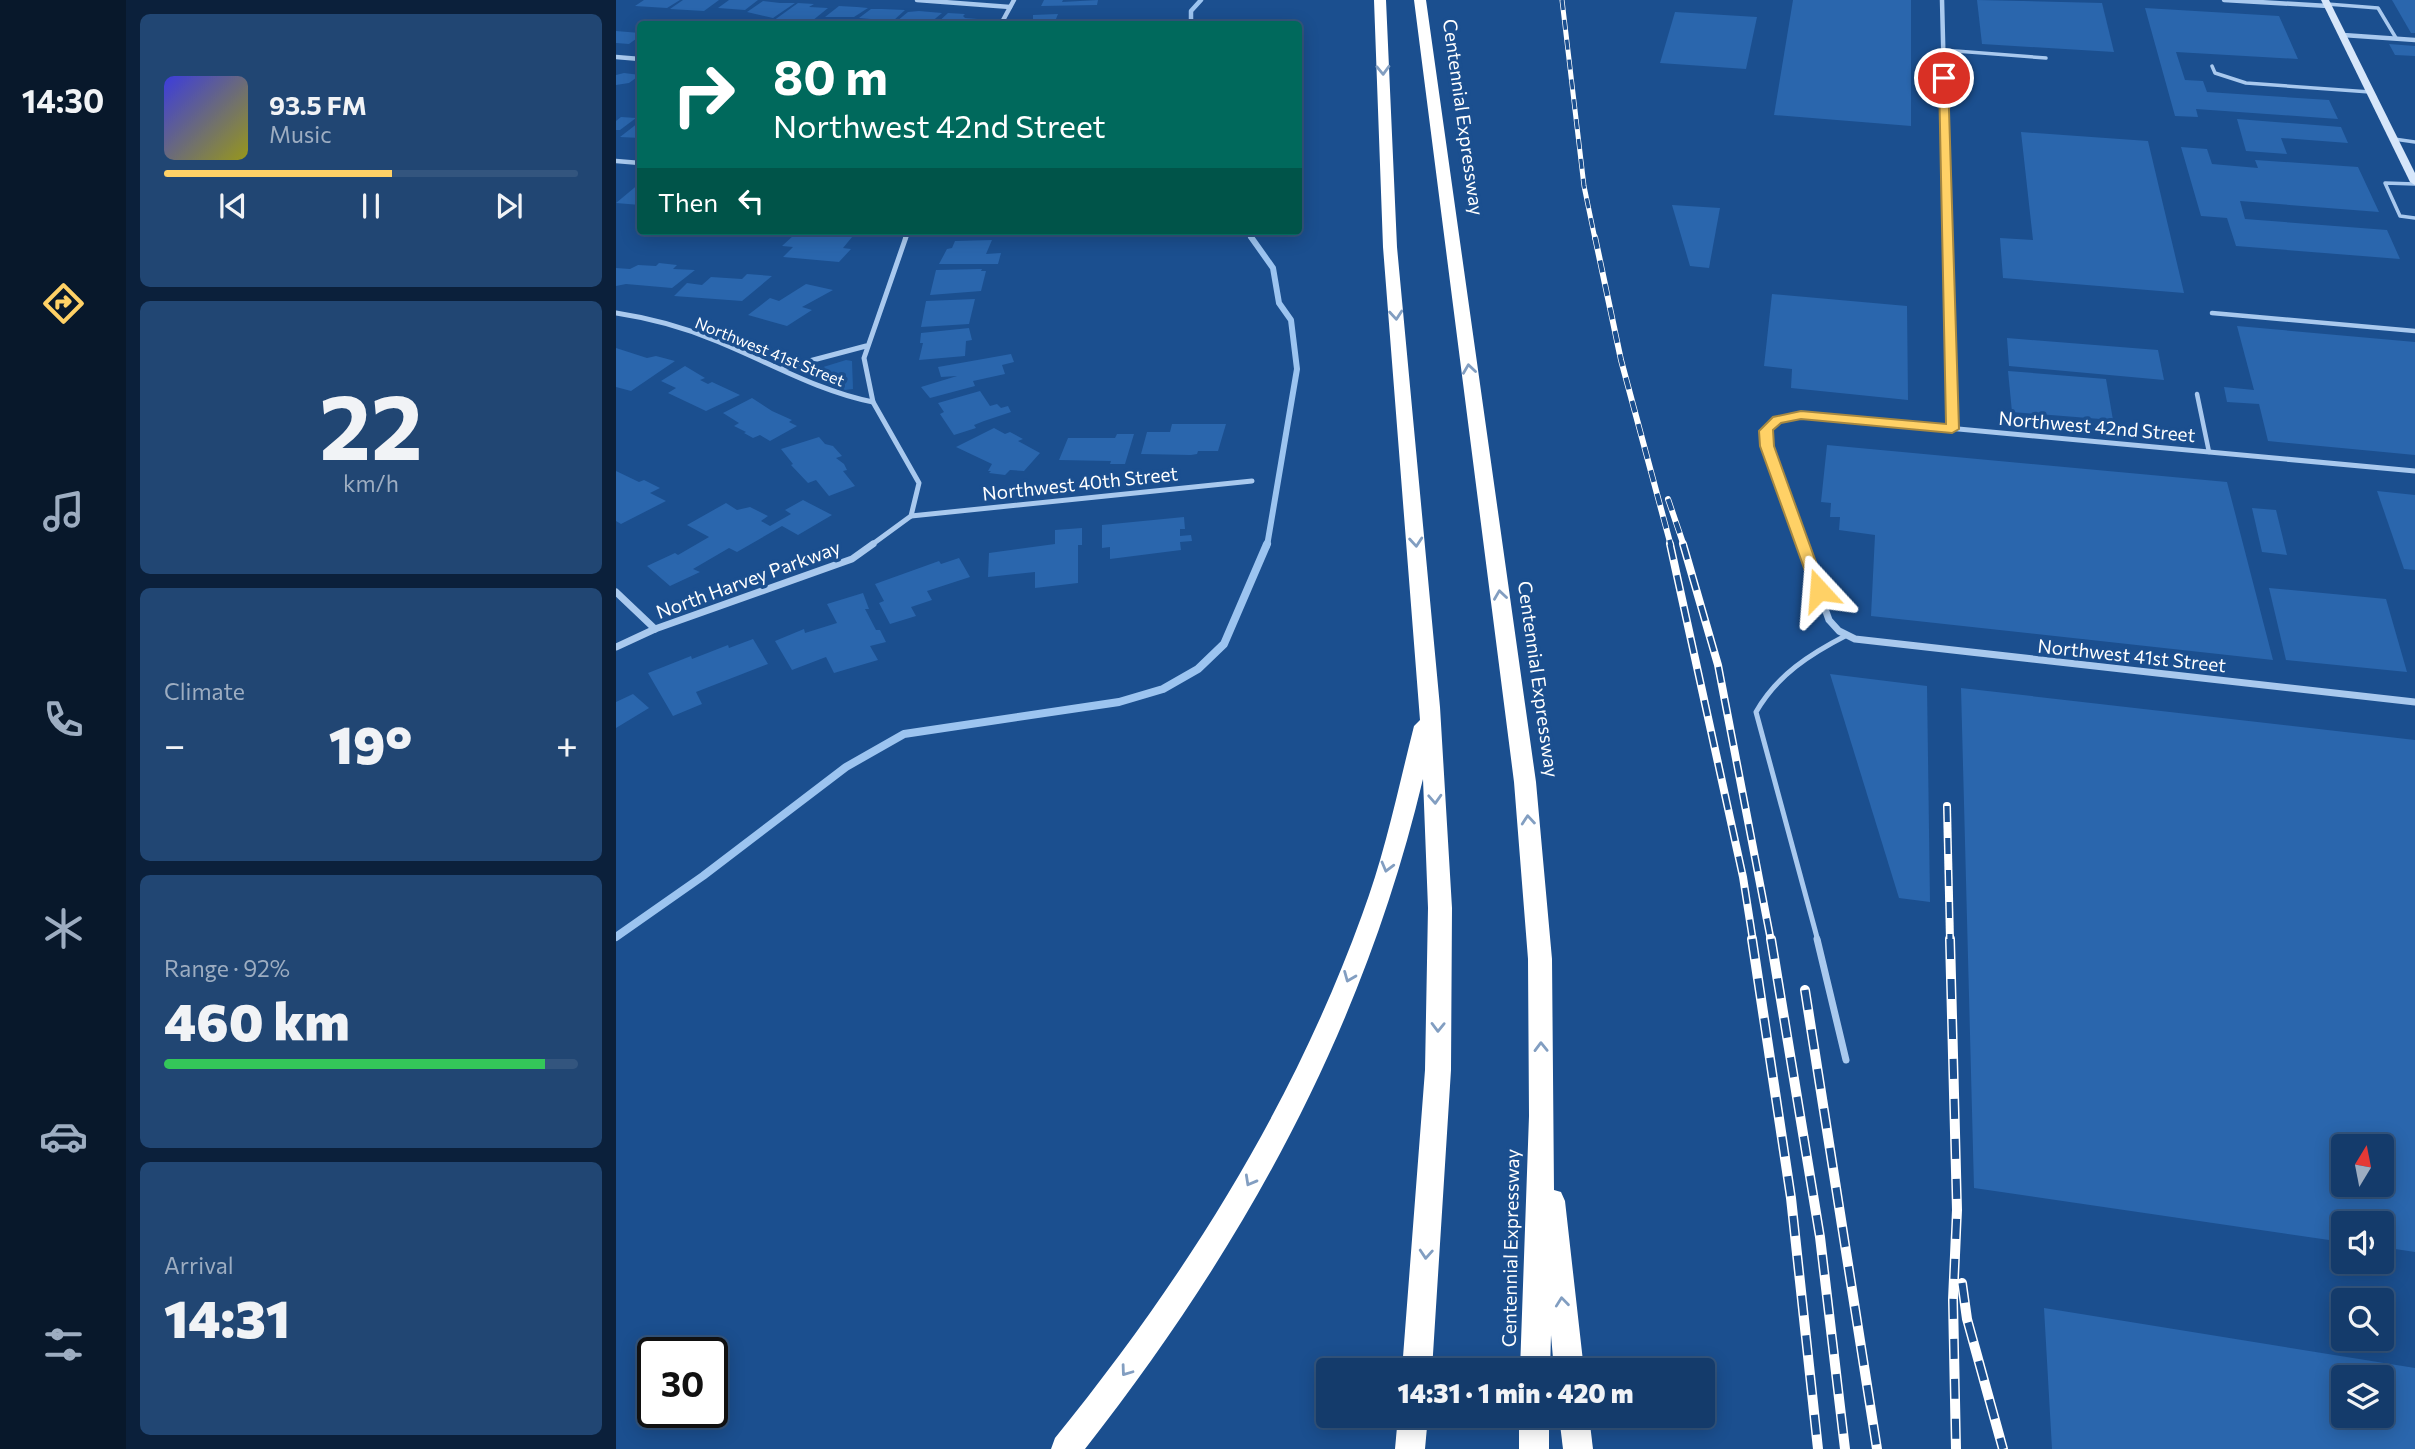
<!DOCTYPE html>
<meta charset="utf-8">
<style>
body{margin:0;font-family:Commissioner,sans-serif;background:#214673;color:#f1f3f6;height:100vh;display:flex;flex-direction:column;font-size:26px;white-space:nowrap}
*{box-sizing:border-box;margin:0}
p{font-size:23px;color:#9dadc1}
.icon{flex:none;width:38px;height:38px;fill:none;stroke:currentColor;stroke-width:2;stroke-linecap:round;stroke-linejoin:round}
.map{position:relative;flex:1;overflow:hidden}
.details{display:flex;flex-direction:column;gap:14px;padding:14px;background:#0b203b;width:490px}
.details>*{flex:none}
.guide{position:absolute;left:21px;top:21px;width:665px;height:214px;border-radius:7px;box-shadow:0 4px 18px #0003,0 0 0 2px #33557e;background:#00695c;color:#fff;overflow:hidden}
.needle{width:46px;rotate:10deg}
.fabs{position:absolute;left:1715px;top:1134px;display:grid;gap:14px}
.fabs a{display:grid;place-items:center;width:63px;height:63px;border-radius:7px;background:#143b6b;box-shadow:0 4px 18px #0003,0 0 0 2px #33557e;font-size:35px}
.speed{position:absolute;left:21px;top:1337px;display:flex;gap:14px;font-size:35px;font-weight:700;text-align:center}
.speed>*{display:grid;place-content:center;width:91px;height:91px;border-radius:50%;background:#143b6b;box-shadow:0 4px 18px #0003,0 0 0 2px #33557e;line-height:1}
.speed .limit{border:4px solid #111;border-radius:10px;background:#fff;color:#111}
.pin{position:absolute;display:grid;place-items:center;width:60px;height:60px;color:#fff;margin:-30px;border:4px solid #fff;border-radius:50%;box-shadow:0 2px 7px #0007}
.me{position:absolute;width:77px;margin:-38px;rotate:341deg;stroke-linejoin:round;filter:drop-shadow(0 0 5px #0008)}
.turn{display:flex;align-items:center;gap:24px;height:147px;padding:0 21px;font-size:32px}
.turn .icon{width:91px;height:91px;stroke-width:2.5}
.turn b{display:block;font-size:49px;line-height:60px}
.then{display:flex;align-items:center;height:66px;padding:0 21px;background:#0003;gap:14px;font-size:26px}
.big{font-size:52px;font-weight:800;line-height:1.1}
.details .tile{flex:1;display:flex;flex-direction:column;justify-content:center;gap:10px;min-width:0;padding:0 24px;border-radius:10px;background:#214673}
.details .dial{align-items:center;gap:0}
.dial b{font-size:91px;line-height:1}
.song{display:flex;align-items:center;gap:21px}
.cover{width:84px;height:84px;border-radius:10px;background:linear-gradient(135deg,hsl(240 70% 55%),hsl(60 70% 35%))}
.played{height:7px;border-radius:4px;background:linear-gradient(90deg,#ffd166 55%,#33557e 55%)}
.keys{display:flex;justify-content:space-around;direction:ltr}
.heat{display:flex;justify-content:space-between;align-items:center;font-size:38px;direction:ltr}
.charge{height:10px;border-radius:5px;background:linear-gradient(90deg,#34c759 92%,#33557e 0)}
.trip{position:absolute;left:700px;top:1358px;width:399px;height:70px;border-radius:7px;background:#143b6b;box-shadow:0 4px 18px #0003,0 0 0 2px #33557e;font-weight:800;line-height:70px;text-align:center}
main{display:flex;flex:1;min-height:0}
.tabs{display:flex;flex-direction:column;width:126px;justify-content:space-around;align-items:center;background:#08182b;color:#9dadc1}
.tabs .icon{width:49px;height:49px}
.tabs .active{color:#ffd166}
.tabs b{font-size:32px;color:#f1f3f6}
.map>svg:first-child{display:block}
.green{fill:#2461a8}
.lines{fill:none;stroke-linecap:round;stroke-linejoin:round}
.stream-far2{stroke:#9cc4f0;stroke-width:4.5}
.stream-far1{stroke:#9cc4f0;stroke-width:6}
.stream{stroke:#9cc4f0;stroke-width:8}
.building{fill:#2a66ad;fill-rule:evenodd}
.lane-far3{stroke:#a9c9ee;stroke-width:3.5}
.lane-far2{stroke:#a9c9ee;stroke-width:4.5}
.lane-far1{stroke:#a9c9ee;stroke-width:5}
.lane{stroke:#a9c9ee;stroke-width:7}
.street-far2{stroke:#a9c9ee;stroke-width:4.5}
.street-far1{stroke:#a9c9ee;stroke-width:5}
.street{stroke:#a9c9ee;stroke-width:7}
.secondary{fill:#d6e6fa;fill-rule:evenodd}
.highway{fill:#fff;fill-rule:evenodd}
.rail-far3-casing{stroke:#fff;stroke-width:5}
.rail-far2-casing{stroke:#fff;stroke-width:6}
.rail-far1-casing{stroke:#fff;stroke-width:8}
.rail-casing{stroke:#fff;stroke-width:10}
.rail-far3{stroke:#1b4f8f;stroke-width:3.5;stroke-dasharray:10;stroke-linecap:butt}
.rail-far2{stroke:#1b4f8f;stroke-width:4.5;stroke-dasharray:12;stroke-linecap:butt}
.rail-far1{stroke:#1b4f8f;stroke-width:5;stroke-dasharray:16;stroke-linecap:butt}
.rail{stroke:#1b4f8f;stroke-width:7;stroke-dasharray:20;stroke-linecap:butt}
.oneway{stroke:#829ec1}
.route{fill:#ffd166;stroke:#a68842;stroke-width:2}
.labels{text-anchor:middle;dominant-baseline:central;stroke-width:7;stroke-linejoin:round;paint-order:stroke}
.far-street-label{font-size:16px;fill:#fff;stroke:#1b4f8f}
.street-label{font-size:19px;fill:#fff;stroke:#1b4f8f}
</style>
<main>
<nav class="tabs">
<b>14:30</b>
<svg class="icon active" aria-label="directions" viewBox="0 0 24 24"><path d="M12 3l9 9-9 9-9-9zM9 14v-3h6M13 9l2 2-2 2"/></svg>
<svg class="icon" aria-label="music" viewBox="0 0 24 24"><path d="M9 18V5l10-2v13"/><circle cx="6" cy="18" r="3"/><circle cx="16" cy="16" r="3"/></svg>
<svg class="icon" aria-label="phone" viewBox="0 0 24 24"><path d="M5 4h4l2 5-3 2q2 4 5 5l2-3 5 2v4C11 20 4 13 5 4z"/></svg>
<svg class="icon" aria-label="climate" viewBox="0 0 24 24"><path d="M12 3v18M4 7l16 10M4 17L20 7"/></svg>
<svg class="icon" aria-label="car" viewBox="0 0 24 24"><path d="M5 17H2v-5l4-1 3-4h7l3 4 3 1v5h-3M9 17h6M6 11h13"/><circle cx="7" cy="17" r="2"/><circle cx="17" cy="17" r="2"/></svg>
<svg class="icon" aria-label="filters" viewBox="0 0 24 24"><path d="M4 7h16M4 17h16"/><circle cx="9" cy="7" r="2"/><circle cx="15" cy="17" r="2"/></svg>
</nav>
<section class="details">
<div class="tile">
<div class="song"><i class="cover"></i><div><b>93.5 FM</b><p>Music</p></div></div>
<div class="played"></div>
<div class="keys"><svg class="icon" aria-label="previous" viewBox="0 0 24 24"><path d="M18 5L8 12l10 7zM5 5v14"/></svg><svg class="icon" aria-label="pause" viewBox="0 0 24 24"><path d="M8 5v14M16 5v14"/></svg><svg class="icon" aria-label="next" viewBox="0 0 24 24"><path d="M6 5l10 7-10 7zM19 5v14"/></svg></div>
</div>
<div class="tile dial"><b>22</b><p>km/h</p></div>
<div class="tile"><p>Climate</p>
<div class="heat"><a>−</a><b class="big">19°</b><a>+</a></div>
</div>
<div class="tile"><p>Range · 92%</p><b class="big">460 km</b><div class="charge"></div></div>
<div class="tile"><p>Arrival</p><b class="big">14:31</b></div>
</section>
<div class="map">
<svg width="1799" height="1449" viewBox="0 0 1799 1449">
<rect width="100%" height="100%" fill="#1b4f8f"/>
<path class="green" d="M230 360 236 361 237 389 229 390 201 375 204 368Z"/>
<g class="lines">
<g class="stream-far2">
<path d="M575 24V11L585 0"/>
<path d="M630 231 636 239"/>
</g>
<path class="stream-far1" d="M635 237 657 268 663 303 675 320 681 369 651 546"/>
<path class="stream" d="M0 937 87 876 230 767 288 734 503 702 547 689 582 669 608 644 651 544"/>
</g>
<g class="building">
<path d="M28 0H64L51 8 19 6Z"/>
<path d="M67 0H103L88 11 54 9Z"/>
<path d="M113 0H142L129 10 102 8Z"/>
<path d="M428 0H447L446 2 482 0 481 5 425 6Z"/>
<path d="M1177 0H1295V126L1158 115Z"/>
<path d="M1361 0 1486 3 1498 52 1366 44Z"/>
<path d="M1776 0H1799V33H1795Z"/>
<path d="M147 1 164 3H179L157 18 131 12Z"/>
<path d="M182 3 198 4 193 7 212 8 196 21H157Z"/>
<path d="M223 6 241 7 252 8 238 17H209Z"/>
<path d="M1529 8 1663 16 1682 59 1560 52 1569 80 1587 81 1591 92 1713 100 1722 119 1580 109 1582 117 1559 116Z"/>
<path d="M255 9H266L289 10 277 21 243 18Z"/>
<path d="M292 12 303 11 326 13 314 23 281 21Z"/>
<path d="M1059 12 1141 17 1130 69 1044 63Z"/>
<path d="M332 13 349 14 347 16 349 18 362 19 356 24H320Z"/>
<path d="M442 14 438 24H417V15Z"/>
<path d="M0 31 24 33V36L13 44 0 43Z"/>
<path d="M1773 44 1799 46V56L1779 55Z"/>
<path d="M8 73 24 75 13 83 0 85V75Z"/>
<path d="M5 117 20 118 4 130H0V121Z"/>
<path d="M1621 119 1725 127 1732 143 1665 138 1671 154 1630 151Z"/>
<path d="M22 123H24V138L4 137Z"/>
<path d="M1405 132 1532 141 1568 293 1387 278 1384 238 1417 240Z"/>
<path d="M1565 147 1591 149 1596 164 1642 168 1639 160 1742 167 1763 212 1624 201 1629 219 1771 230 1784 259 1620 246 1611 218 1585 216Z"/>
<path d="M24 183V205L0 203Z"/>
<path d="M1056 205 1104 208 1093 268 1074 266Z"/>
<path d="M241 231 227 248 235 249 223 262 167 257 177 247 166 246 178 235 194 237 205 231Z"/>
<path d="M376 240 370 254 385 253 382 264H323L331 249 336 248 339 241Z"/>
<path d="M43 263 61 265 57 269 79 270 56 288 10 284 0 286V268L14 269 22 265 40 266Z"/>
<path d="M366 269 365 271H370L365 291 314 295 320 270Z"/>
<path d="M131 274 156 276 126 301 58 296 71 283 86 285 95 277 126 279Z"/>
<path d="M190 284 217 290 186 307 196 310 171 326 132 315 154 298 163 301Z"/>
<path d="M1156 294 1291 306 1292 400 1175 388 1176 369 1148 366Z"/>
<path d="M359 299 353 324 305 327 310 301Z"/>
<path d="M1621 326 1799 342V455L1652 441 1643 404 1611 402 1608 387 1638 390Z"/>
<path d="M353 328 356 340 350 341 349 356 303 360 307 343H304L305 333Z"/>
<path d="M1391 338 1542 350 1548 380 1393 366Z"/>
<path d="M0 348 31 358 40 356 59 361 15 391 0 387Z"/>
<path d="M395 354 398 362 386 365 389 374 357 381 359 386 314 398 305 387 341 376 325 377 322 367Z"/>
<path d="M69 366 89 378 84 380 92 384 96 382 124 395 90 411 52 393 60 388 45 381Z"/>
<path d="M1392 371 1490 379 1497 420 1396 412Z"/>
<path d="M364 391 374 406 381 404 385 408 392 406 395 412 368 421 358 425 360 428 338 435 324 414 328 412 322 403Z"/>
<path d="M136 398 156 411 176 420 173 422 181 426 154 441 144 435 137 438 128 433 130 432 118 426 123 423 107 413Z"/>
<path d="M556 424H610L602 451H582L581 454 575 455 525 454 531 432H554Z"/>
<path d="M378 428 389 434 394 432 407 439 402 441 424 453 408 471 394 470 389 475 373 473 375 471H372L376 464 340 447Z"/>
<path d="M501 434H518L509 464H494L495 461 443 460 452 438H499Z"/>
<path d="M203 437 209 444 217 446 226 456 220 458 228 464 231 470 227 471 239 486 213 496 200 480 192 483 175 465 177 464 165 449Z"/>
<path d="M1211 445 1611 482 1657 660 1255 616 1259 535 1223 530 1224 517H1214L1215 503 1205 502Z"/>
<path d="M0 471 23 482 28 480 44 488 34 493 50 501 5 524 0 521Z"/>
<path d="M1761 491 1799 495V570L1788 569Z"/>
<path d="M187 500 216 515 182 535 166 526 121 552 113 548 77 569 84 572 54 586 31 566 59 553 62 555 93 537 71 525 110 503 121 510 134 507 152 516 145 521 154 526 175 514 169 510Z"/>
<path d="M1636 508 1660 510 1671 555 1646 552Z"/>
<path d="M568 517 569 529H564V536L575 535 576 541 564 542 565 550 494 559V547L486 548V525Z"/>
<path d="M466 528V545H462V583L419 588V572L372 577 373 553 439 544V530Z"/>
<path d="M343 558 354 577 311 591 316 600 295 607 300 616 274 624 263 603 268 601 259 584 323 561 325 564Z"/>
<path d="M1653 588 1770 599 1791 672 1670 660Z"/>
<path d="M247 593 253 609H249L260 630H264L270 642 254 646 262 660 218 673 210 657 176 670 159 641 188 629 189 633 221 623 211 604Z"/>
<path d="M137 639 152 664 80 692 86 704 57 716 32 673 75 656 76 659 112 645 113 648Z"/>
<path d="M1214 674 1311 686 1314 902 1283 898Z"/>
<path d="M1345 688 1799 740V1252L1766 1247V1223H1727V1242L1358 1188ZM1727 1146H1766V1185H1727Z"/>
<path d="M17 694 33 708 0 728V702Z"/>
<path d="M1428 1308 1799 1368V1449H1436ZM1727 1377H1766V1416H1727Z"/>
</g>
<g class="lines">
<g class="lane-far3">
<path d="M1711 4 1762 8 1780 38"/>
<path d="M1327 50 1430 58"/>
<path d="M1596 66 1599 73 1630 83 1754 92"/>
<path d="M1778 139 1799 142"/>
<path d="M1799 184 1769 183 1784 216 1799 218"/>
</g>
<g class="lane-far2">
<path d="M1596 313 1799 331"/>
<path d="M1581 394 1593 452"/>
</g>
<path class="lane-far1" d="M1202 941 1140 712C1161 675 1194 654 1231 635"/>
<path class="lane" d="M1201 939 1230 1060"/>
<g class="street-far2">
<path d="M301 0 394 7"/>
<path d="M1326 0 1332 239"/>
<path d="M1608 0 1712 6"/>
<path d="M385 24 398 0"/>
<path d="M1727 35 1799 40"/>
<path d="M0 57 24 59"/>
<path d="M0 161 24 163"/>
<path d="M289 239 292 231"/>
</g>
<g class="street-far1">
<path d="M1332 237 1336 429"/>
<path d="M0 313C33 318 67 327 98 340 151 361 201 391 257 402"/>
<path d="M167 368 250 346"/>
<path d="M295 516 636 481"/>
<path d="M254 546 295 516 303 483 257 402 248 358 290 237"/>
<path d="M1187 546 1151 446 1150 431C1164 415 1182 415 1202 416L1799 471"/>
</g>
<g class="street">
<path d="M1186 544 1213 620 1223 631 1239 639 1799 702"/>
<path d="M0 592 39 629"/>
<path d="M0 647 39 629 236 559 257 544"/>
</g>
<path class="secondary" d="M1705 0H1713L1799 173V185L1794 182Z"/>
<g class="highway">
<path d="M758 0H770L781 247 824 707 836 908 835 1070 816 1370H786L809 1070 812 908 807 779C747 1031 628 1246 469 1449H435L439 1438C568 1279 676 1108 746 915 769 854 782 789 798 726L804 720 767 247Z"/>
<path d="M798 0H810L920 782 936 959 938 1190 945 1192 949 1201 968 1370H938L935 1335 934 1370H904L913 1116 912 959 898 782Z"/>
<path d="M782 1416H812L809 1449H779Z"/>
<rect x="903" y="1416" width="30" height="33"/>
<path d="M943 1416H973L977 1449H947Z"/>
</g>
<g class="rail-far3-casing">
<path id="rail-far3" d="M946 0 968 186 979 239"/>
</g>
<g class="rail-far2-casing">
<g id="rail-far2">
<path d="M979 237 1005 360 1055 546"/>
<path d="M1052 499 1068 546"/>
</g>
</g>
<g class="rail-far1-casing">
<g id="rail-far1">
<path d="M1054 544 1127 877 1137 941"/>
<path d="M1067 544 1102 665 1155 941"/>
<path d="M1331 806 1334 941"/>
</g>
</g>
<g class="rail-casing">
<g id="rail">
<path d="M1136 939 1175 1198 1202 1449"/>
<path d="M1155 939 1204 1237 1229 1449"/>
<path d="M1334 939 1341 1210 1337 1300 1340 1449"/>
<path d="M1189 990 1261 1449"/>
<path d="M1346 1283 1351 1319 1387 1449"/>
</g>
</g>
<use href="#rail-far3" class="rail-far3"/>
<use href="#rail-far2" class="rail-far2"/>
<use href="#rail-far1" class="rail-far1"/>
<use href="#rail" class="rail"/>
</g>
<defs><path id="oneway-chevron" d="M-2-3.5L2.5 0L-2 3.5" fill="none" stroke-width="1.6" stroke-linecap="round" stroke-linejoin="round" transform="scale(1.75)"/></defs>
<g class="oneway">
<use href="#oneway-chevron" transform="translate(767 70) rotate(88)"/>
<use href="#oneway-chevron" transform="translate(780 315) rotate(85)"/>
<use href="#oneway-chevron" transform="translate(853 369) rotate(-98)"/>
<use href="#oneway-chevron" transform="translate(800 542) rotate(85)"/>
<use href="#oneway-chevron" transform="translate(884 595) rotate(-98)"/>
<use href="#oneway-chevron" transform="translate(819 799) rotate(87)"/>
<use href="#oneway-chevron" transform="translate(912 820) rotate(-95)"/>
<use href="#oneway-chevron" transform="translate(771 867) rotate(105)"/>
<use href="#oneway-chevron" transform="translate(733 977) rotate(112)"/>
<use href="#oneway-chevron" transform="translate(822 1027) rotate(91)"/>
<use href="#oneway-chevron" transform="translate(925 1047) rotate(-91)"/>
<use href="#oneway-chevron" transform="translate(634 1181) rotate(119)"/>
<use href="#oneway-chevron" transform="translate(810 1254) rotate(94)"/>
<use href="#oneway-chevron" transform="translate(946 1302) rotate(-96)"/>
<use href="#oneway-chevron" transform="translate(510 1371) rotate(126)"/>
</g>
<path class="route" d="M1328 75 1332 78 1343 429 1336 433 1185 419 1165 423 1157 430 1158 446 1210 590 1203 595 1196 590 1144 446 1143 431 1157 417 1185 411 1330 424 1323 78Z"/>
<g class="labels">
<g class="far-street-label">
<text transform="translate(154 351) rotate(22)">Northwest 41st Street</text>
</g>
<g class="street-label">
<text transform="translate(848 117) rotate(82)">Centennial Expressway</text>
<text transform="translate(1481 426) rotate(5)">Northwest 42nd Street</text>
<text transform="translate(464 483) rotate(-6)">Northwest 40th Street</text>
<text transform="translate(132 579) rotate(-20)">North Harvey Parkway</text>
<text transform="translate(1516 655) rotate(6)">Northwest 41st Street</text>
<text transform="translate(923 679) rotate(82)">Centennial Expressway</text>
<text transform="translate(894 1248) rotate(-89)">Centennial Expressway</text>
</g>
</g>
</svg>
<div class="fabs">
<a><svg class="needle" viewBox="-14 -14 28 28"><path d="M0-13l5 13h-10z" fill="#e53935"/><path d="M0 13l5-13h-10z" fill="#9dadc1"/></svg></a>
<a><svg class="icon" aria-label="sound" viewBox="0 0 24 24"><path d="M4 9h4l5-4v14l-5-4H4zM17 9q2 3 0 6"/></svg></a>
<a><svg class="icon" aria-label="search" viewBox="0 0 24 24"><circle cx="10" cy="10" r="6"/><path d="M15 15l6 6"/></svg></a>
<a><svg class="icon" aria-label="layers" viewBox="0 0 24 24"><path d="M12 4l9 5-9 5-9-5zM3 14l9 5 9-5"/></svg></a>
</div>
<div class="speed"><div class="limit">30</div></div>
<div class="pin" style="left:1328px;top:78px;background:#d93025"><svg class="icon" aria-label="arrive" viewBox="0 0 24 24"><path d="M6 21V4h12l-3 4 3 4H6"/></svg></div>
<svg class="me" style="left:1203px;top:590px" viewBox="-20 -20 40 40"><path d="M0-17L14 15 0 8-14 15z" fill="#ffd166" stroke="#fff" stroke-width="4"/></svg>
<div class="trip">14:31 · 1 min · 420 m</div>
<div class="guide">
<div class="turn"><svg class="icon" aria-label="right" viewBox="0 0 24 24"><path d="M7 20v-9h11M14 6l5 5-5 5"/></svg><div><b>80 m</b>Northwest 42nd Street</div></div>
<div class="then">Then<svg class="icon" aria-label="left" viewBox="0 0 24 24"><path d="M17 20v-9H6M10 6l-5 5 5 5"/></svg></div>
</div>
</div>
</main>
